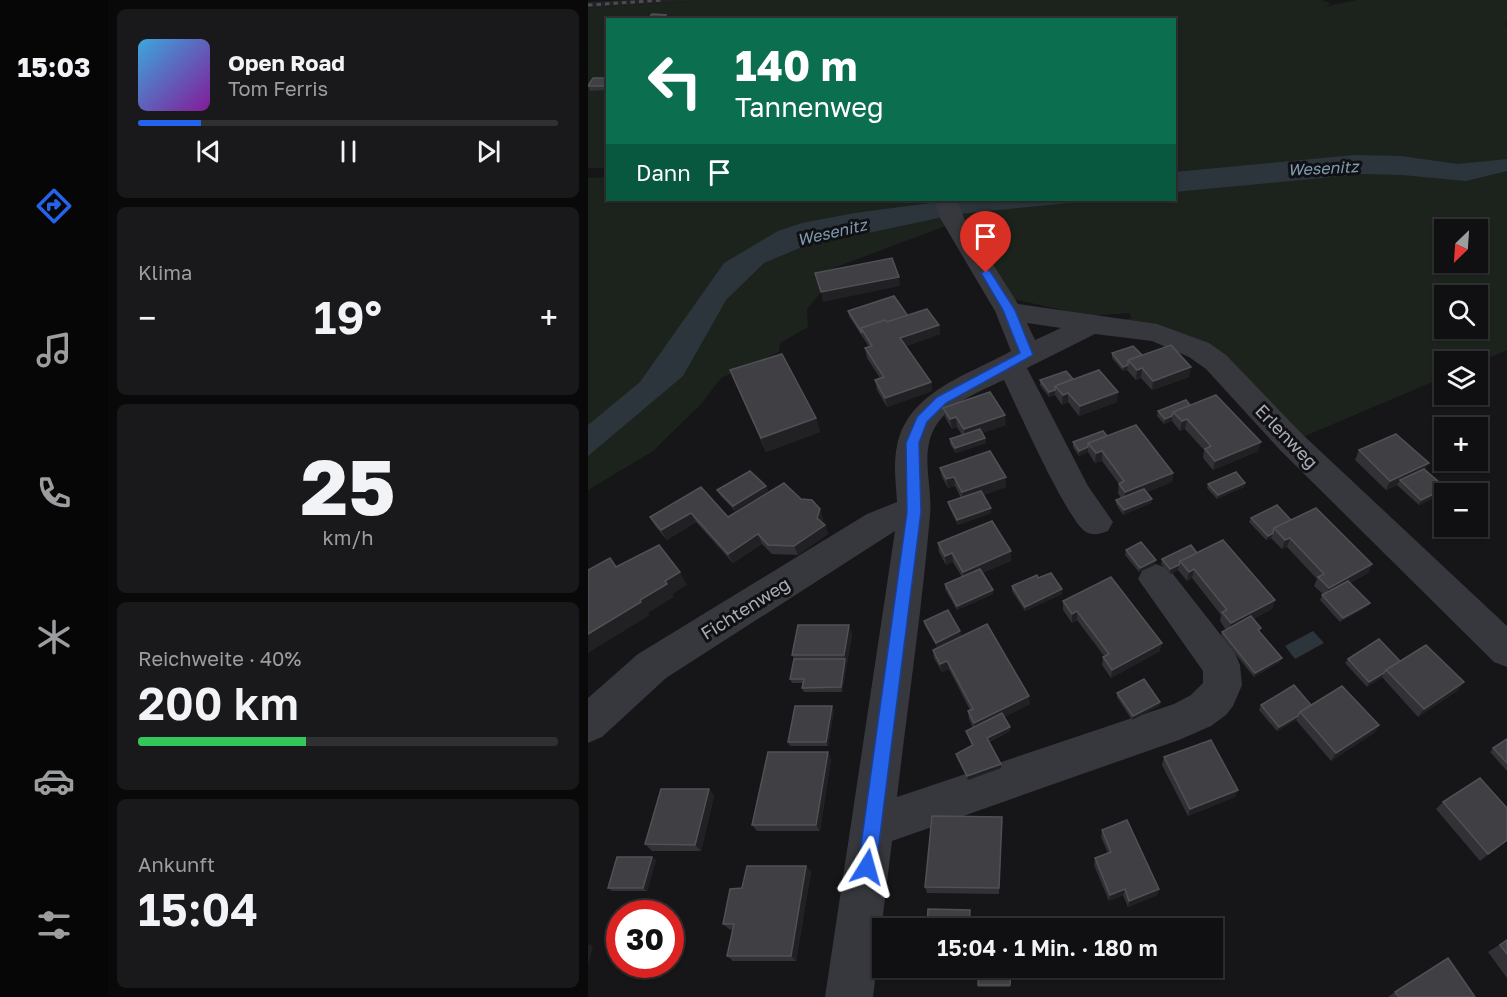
<!DOCTYPE html>
<html lang="de">
<meta charset="utf-8">
<style>
body{margin:0;font-family:"Golos Text",sans-serif;background:#19191b;color:#f1f3f6;height:100vh;display:flex;flex-direction:column;font-size:22px;white-space:nowrap}
*{box-sizing:border-box;margin:0}
p{font-size:20px;color:#9c9d9f}
.icon{flex:none;width:33px;height:33px;fill:none;stroke:currentColor;stroke-width:2;stroke-linecap:round;stroke-linejoin:round}
.map{position:relative;flex:1;overflow:hidden}
.details{display:flex;flex-direction:column;gap:9px;padding:9px;background:#09090a;width:480px}
.details>*{flex:none}
.hud{position:absolute;left:18px;top:18px;width:570px;height:183px;border-radius:0px;box-shadow:0 2px 4px #0004,0 0 0 2px #303032;background:#0b6e4f;color:#fff;overflow:hidden}
.needle{width:39px;rotate:205deg}
.controls{position:absolute;left:846px;top:219px;display:grid;gap:12px}
.controls a{display:grid;place-items:center;width:54px;height:54px;border-radius:0px;background:#101012;box-shadow:0 2px 4px #0004,0 0 0 2px #303032;font-size:30px}
.speed{position:absolute;left:18px;top:900px;display:flex;gap:12px;font-size:30px;font-weight:700;text-align:center}
.speed>*{display:grid;place-content:center;width:78px;height:78px;border-radius:50%;background:#101012;box-shadow:0 2px 4px #0004,0 0 0 2px #303032;line-height:1}
.speed .limit{border:9px solid #d22;background:#fff;color:#111}
.pin{position:absolute;display:grid;place-items:center;width:51px;height:51px;color:#fff;margin:-62px -26px;border-radius:50% 50% 50% 0;rotate:-45deg;box-shadow:0 0 6px #0007}
.pin .icon{rotate:45deg}
.me{position:absolute;width:66px;margin:-33px;rotate:8deg;stroke-linejoin:round;filter:drop-shadow(0 0 4px #0008)}
.turn{display:flex;align-items:center;gap:21px;height:126px;padding:0 30px;font-size:27px}
.turn .icon{width:78px;height:78px;stroke-width:2.5}
.turn b{display:block;font-size:42px;line-height:51px}
.then{display:flex;align-items:center;height:57px;padding:0 30px;background:#0003;gap:12px;font-size:22px}
.big{font-size:45px;font-weight:600;line-height:1.1}
.details .card{flex:1;display:flex;flex-direction:column;justify-content:center;gap:9px;min-width:0;padding:0 21px;border-radius:9px;background:#19191b}
.details .dial{align-items:center;gap:0}
.dial b{font-size:78px;line-height:1}
.song{display:flex;align-items:center;gap:18px}
.cover{width:72px;height:72px;border-radius:9px;background:linear-gradient(135deg,hsl(200 70% 55%),hsl(290 70% 35%))}
.played{height:6px;border-radius:3px;background:linear-gradient(90deg,#2563eb 15%,#303032 15%)}
.keys{display:flex;justify-content:space-around;direction:ltr}
.heat{display:flex;justify-content:space-between;align-items:center;font-size:33px;direction:ltr}
.charge{height:9px;border-radius:4px;background:linear-gradient(90deg,#34c759 40%,#303032 0)}
.trip{position:absolute;left:284px;top:918px;width:351px;height:60px;border-radius:0px;background:#101012;box-shadow:0 2px 4px #0004,0 0 0 2px #303032;font-weight:600;line-height:60px;text-align:center}
main{display:flex;flex:1;min-height:0}
.tab-bar{display:flex;flex-direction:column;width:108px;justify-content:space-around;align-items:center;background:#060607;color:#9c9d9f}
.tab-bar .icon{width:42px;height:42px}
.tab-bar .current{color:#2563eb}
.tab-bar b{font-size:27px;color:#f1f3f6}
.map>svg:first-child{display:block}
.built{fill:#222225}
.green{fill:#1c231d;fill-rule:evenodd}
.water{fill:#2c353c}
.lines{fill:none;stroke-linecap:round;stroke-linejoin:round}
.minor{fill:#37383d;fill-rule:evenodd}
.rail{stroke:#4a4c52;stroke-width:3;stroke-dasharray:4.5 4;stroke-linecap:butt}
.wall{fill:#323236}
.shaded-wall{fill:#212124}
.building{fill:#3f3f44;stroke:#4f5156;stroke-width:1.5}
.route{fill:#2563eb;stroke:#184099;stroke-width:1.5}
.labels{text-anchor:middle;dominant-baseline:central;stroke-width:6;stroke-linejoin:round;paint-order:stroke}
.far-water-label{font-size:16px;font-style:italic;fill:#7f9bb3;stroke:#111113}
.street-label{font-size:18px;fill:#a8adb8;stroke:#111113}
</style>
<main>
<nav class="tab-bar">
<b>15:03</b>
<svg class="icon current" aria-label="directions" viewBox="0 0 24 24"><path d="M12 3l9 9-9 9-9-9zM9 14v-3h6M13 9l2 2-2 2"/></svg>
<svg class="icon" aria-label="music" viewBox="0 0 24 24"><path d="M9 18V5l10-2v13"/><circle cx="6" cy="18" r="3"/><circle cx="16" cy="16" r="3"/></svg>
<svg class="icon" aria-label="phone" viewBox="0 0 24 24"><path d="M5 4h4l2 5-3 2q2 4 5 5l2-3 5 2v4C11 20 4 13 5 4z"/></svg>
<svg class="icon" aria-label="climate" viewBox="0 0 24 24"><path d="M12 3v18M4 7l16 10M4 17L20 7"/></svg>
<svg class="icon" aria-label="car" viewBox="0 0 24 24"><path d="M5 17H2v-5l4-1 3-4h7l3 4 3 1v5h-3M9 17h6M6 11h13"/><circle cx="7" cy="17" r="2"/><circle cx="17" cy="17" r="2"/></svg>
<svg class="icon" aria-label="filters" viewBox="0 0 24 24"><path d="M4 7h16M4 17h16"/><circle cx="9" cy="7" r="2"/><circle cx="15" cy="17" r="2"/></svg>
</nav>
<section class="details">
<div class="card">
<div class="song"><i class="cover"></i><div><b>Open Road</b><p>Tom Ferris</p></div></div>
<div class="played"></div>
<div class="keys"><svg class="icon" aria-label="previous" viewBox="0 0 24 24"><path d="M18 5L8 12l10 7zM5 5v14"/></svg><svg class="icon" aria-label="pause" viewBox="0 0 24 24"><path d="M8 5v14M16 5v14"/></svg><svg class="icon" aria-label="next" viewBox="0 0 24 24"><path d="M6 5l10 7-10 7zM19 5v14"/></svg></div>
</div>
<div class="card"><p>Klima</p>
<div class="heat"><a>−</a><b class="big">19°</b><a>+</a></div>
</div>
<div class="card dial"><b>25</b><p>km/h</p></div>
<div class="card"><p>Reichweite · 40%</p><b class="big">200 km</b><div class="charge"></div></div>
<div class="card"><p>Ankunft</p><b class="big">15:04</b></div>
</section>
<div class="map">
<svg width="919" height="997" viewBox="0 0 919 997">
<rect width="100%" height="100%" fill="#161618"/>
<path class="built" d="M39 0H115L0 8V2Z"/>
<path class="green" d="M115 0H734L743 4 735 7 769 0H919V22L917 24 919 26V350L890 363 856 362V377L703 442 611 350 504 325 544 318 541 313 501 316 425 299 360 225 227 275 234 291 219 309 220 327 192 343 191 352 133 378 113 404 65 451 0 490V178L19 177 20 200H492L479 203 511 200H586L587 192 640 187 587 189 586 20H20L19 168H0V8ZM856 230H890V262H856ZM856 296H890V328H856Z"/>
<g class="water">
<path d="M766 155 813 156 870 164 919 159V171L878 181 814 175 775 174 587 192V172Z"/>
<path d="M365 200H511L371 214Z"/>
<path d="M350 202 355 217 214 247 176 263 138 300 95 376 0 456V425L52 382 136 263 190 231 214 223 267 213Z"/>
<path d="M725 631 736 643 707 659 697 646Z"/>
</g>
<g class="lines">
<path class="minor" d="M347 200H369L376 218 430 304 569 324 621 343 638 355 714 434 919 626V667L906 662 692 450 618 369 601 357 564 341 507 334 439 368 500 486 525 522 520 531C512 534 505 536 498 532 479 521 428 405 416 380 392 391 359 404 346 429 332 456 345 487 342 515 334 609 320 703 309 797L586 704 603 695 615 683V671L550 579 555 569 568 564 581 569 647 653 652 665 654 685 645 706 638 715 623 726 591 740 304 841 285 997H237L307 531 78 678 14 737 0 743V698L50 654 279 514 309 502C308 484 305 464 309 446 320 391 381 375 423 351L407 311 352 218ZM439 323 473 328 447 340Z"/>
<path class="rail" d="M0 5 76 0"/>
</g>
<g class="wall">
<path d="M20 78 18 90 2 91 0 86Z"/>
<path d="M260 311 320 316 351 325 352 334 318 346 343 382 344 391 299 407 289 390 287 380 292 378 279 358 277 348 281 347 261 316Z"/>
<path d="M524 353 554 355 601 377 564 390 553 378 548 380 539 370 535 371 524 358Z"/>
<path d="M142 370 228 418 232 432 178 452 148 385Z"/>
<path d="M485 379 529 402 491 416 480 402 474 405 467 395 461 397 452 385V380Z"/>
<path d="M602 405 670 451 625 470 615 458 616 450 597 429 592 431 584 421 576 424 569 416 570 411Z"/>
<path d="M355 408 418 425 394 433 397 438 398 443 368 453 362 444V439L374 435 369 427 364 429 357 417Z"/>
<path d="M519 436 585 473 584 482 559 492 564 499 563 503 535 515 528 504V500L533 498 530 493 531 484 514 461 507 463 500 452 491 456 485 447V442Z"/>
<path d="M771 450 837 470 855 493 831 505 809 485 798 490 767 460Z"/>
<path d="M352 468 418 487 395 495 403 513 370 525 361 507 360 502 373 498 367 486 360 488 354 477Z"/>
<path d="M657 483 656 487 629 499 619 488 620 484Z"/>
<path d="M178 486 180 491 147 511 132 495 129 490Z"/>
<path d="M113 487 140 517 213 499 235 518 234 522 237 525 240 534 210 555 184 554 174 544 145 563 108 522 79 540 67 526 62 517Z"/>
<path d="M663 518 703 520 784 564 780 573 762 583 779 607 752 622 732 600 735 594 726 586 729 579 699 547 694 549 683 538 678 540 661 522Z"/>
<path d="M350 543 423 551V561L394 573 405 594 369 610 357 589V584L374 577 365 562 358 565 351 552Z"/>
<path d="M538 550 567 565 551 572 537 555Z"/>
<path d="M609 553 687 600 684 609 665 619 673 628 671 632 692 662 666 677 633 636 634 632 638 630 632 621 633 615 604 578 599 581 590 570 582 574 573 564 574 559Z"/>
<path d="M450 578 474 594 437 611 424 591V586Z"/>
<path d="M475 601 572 651 523 678 514 665 515 657 516 656 489 620 484 623 475 610Z"/>
<path d="M336 621 373 635 349 647 337 626Z"/>
<path d="M264 634 254 692H216L214 688 215 683H204L202 679 206 659 204 655Z"/>
<path d="M345 650 442 704 416 717 422 727V731L401 742 413 764V768L380 780 369 758 368 754 384 746 379 735 378 731 385 728 381 719 380 711 382 710 361 669 354 672 346 658Z"/>
<path d="M760 659 812 661 876 682 869 691 830 717 794 677 779 687 757 663Z"/>
<path d="M529 693 572 702 571 706 544 720 529 697Z"/>
<path d="M673 705 791 725 786 733 743 761 708 720 689 731 671 710Z"/>
<path d="M246 710 240 746H202L200 742Z"/>
<path d="M919 739V771L902 752 905 748Z"/>
<path d="M576 757 650 790 647 797 600 816 574 765Z"/>
<path d="M243 759 232 831H169L164 825Z"/>
<path d="M121 789 126 796 113 851H64L57 844Z"/>
<path d="M855 802 919 841 892 861 848 809Z"/>
<path d="M414 817V824L411 894 339 893 337 887Z"/>
<path d="M514 830 571 889 569 895 540 907 535 895 521 901 506 865 507 858 520 853 513 837Z"/>
<path d="M64 857 68 860 59 891H24L20 888Z"/>
<path d="M218 866 223 872 208 961H145L139 956 145 930 141 929 135 924 154 888Z"/>
<path d="M919 940V978L900 952Z"/>
<path d="M423 968 422 987H390V985Z"/>
<path d="M807 992 887 997H800Z"/>
</g>
<g class="shaded-wall">
<path d="M4 58 5 62 0 64V59Z"/>
<path d="M20 81V89L18 90 17 86Z"/>
<path d="M311 277 312 286 235 302 233 292Z"/>
<path d="M351 325 352 334 314 347 312 338Z"/>
<path d="M540 365 539 370 535 371V367Z"/>
<path d="M603 367 601 377 564 390 565 381Z"/>
<path d="M554 368 553 378 548 380 549 370Z"/>
<path d="M343 382 344 391 299 407 297 398Z"/>
<path d="M467 390V395L461 397V392Z"/>
<path d="M530 392 529 402 491 416 492 406Z"/>
<path d="M480 393V402L474 405 475 395Z"/>
<path d="M417 415 418 425 377 439 376 429Z"/>
<path d="M584 416V421L576 424 577 419Z"/>
<path d="M368 417 369 427 364 429 362 419Z"/>
<path d="M228 418 232 432 178 452 173 438Z"/>
<path d="M599 419 597 429 592 431 594 421Z"/>
<path d="M397 438 398 443 368 453 367 448Z"/>
<path d="M673 442 670 451 625 470 627 461Z"/>
<path d="M500 447V452L491 456V451Z"/>
<path d="M514 451V461L507 463 508 453Z"/>
<path d="M841 463 836 472 812 480 809 485 798 490 802 481Z"/>
<path d="M585 473 584 482 536 501 537 492Z"/>
<path d="M366 477 367 486 360 488 358 479Z"/>
<path d="M418 477V487L375 502 374 492Z"/>
<path d="M657 483 656 487 629 499 630 495Z"/>
<path d="M178 486 180 491 147 511 145 506Z"/>
<path d="M858 488 855 493 831 505 833 500Z"/>
<path d="M564 499 563 503 535 515 536 510Z"/>
<path d="M403 508V513L370 525 369 520Z"/>
<path d="M232 509 235 518 232 527 229 518Z"/>
<path d="M103 513 108 522 79 540 73 530Z"/>
<path d="M237 525 240 534 210 555 206 546Z"/>
<path d="M685 533 683 538 678 540 680 536Z"/>
<path d="M170 534 174 544 145 563 140 554Z"/>
<path d="M702 538 699 547 694 549 697 540Z"/>
<path d="M423 551V561L376 581 375 572Z"/>
<path d="M364 553 365 562 358 565 357 556Z"/>
<path d="M568 560 567 565 551 572 552 568Z"/>
<path d="M784 564 780 573 737 597 741 588Z"/>
<path d="M591 565 590 570 582 574V569Z"/>
<path d="M606 569 604 578 599 581 601 572Z"/>
<path d="M92 572 99 585 85 594 86 597 60 613 62 615 0 653V634L52 600 77 581Z"/>
<path d="M474 589V594L437 611V607Z"/>
<path d="M405 590V594L369 610V606Z"/>
<path d="M687 600 684 609 640 632 643 623Z"/>
<path d="M782 603 779 607 752 622 755 618Z"/>
<path d="M489 611V620L484 623V614Z"/>
<path d="M261 625 264 634 254 692 253 687 257 659 256 655Z"/>
<path d="M372 631 373 635 349 647 348 643Z"/>
<path d="M574 643 572 651 523 678 524 670Z"/>
<path d="M694 658 692 662 666 677 667 673Z"/>
<path d="M359 661 361 669 354 672 352 664Z"/>
<path d="M796 673 794 677 779 687 781 682Z"/>
<path d="M876 682 869 691 830 717 836 709Z"/>
<path d="M441 696 442 704 387 731 386 723Z"/>
<path d="M572 702 571 706 544 720 545 716Z"/>
<path d="M244 706 246 710 240 746 238 742Z"/>
<path d="M710 716 708 720 689 731 691 727Z"/>
<path d="M791 725 786 733 743 761 748 753Z"/>
<path d="M422 727V731L399 742V738Z"/>
<path d="M240 752 243 759 232 831 228 825Z"/>
<path d="M413 764V768L380 780 379 776Z"/>
<path d="M121 789 126 796 113 851 107 845Z"/>
<path d="M650 790 647 797 600 816 602 809Z"/>
<path d="M919 840V841L892 861 900 854Z"/>
<path d="M64 857 68 860 59 891 55 888Z"/>
<path d="M218 866 223 872 208 961 203 956Z"/>
<path d="M537 889 535 895 521 901 522 895Z"/>
<path d="M571 889 569 895 540 907 541 901Z"/>
<path d="M1 944 5 947 0 964V947Z"/>
</g>
<g class="building">
<path d="M64 14 78 15 74 20H59Z"/>
<path d="M5 78H20V81L17 86H0Z"/>
<path d="M304 258 311 277 233 292 227 273Z"/>
<path d="M306 296 320 316 299 322 297 320 273 328 274 333 260 311Z"/>
<path d="M339 309 351 325 312 338 343 382 297 398 287 380 296 377 277 348 284 346 273 328 297 320 299 322Z"/>
<path d="M583 345 603 367 565 381 554 368 549 370 540 360Z"/>
<path d="M545 346 554 355 540 360V365L535 367 524 353Z"/>
<path d="M194 354 228 418 173 438 142 370Z"/>
<path d="M511 370 530 392 492 406 480 393 475 395 467 386Z"/>
<path d="M478 371 485 379 467 386V390L461 392 452 380Z"/>
<path d="M402 392 417 415 376 429 368 417 362 419 355 408Z"/>
<path d="M628 395 673 442 627 461 617 449 623 446 599 419 594 421 585 412Z"/>
<path d="M598 400 602 405 585 412 584 416 577 419 570 411Z"/>
<path d="M548 425 585 473 537 492 531 484 536 481 514 451 508 453 500 443Z"/>
<path d="M392 429 397 438 367 448 362 439Z"/>
<path d="M515 431 519 436 500 443V447L491 451 485 442Z"/>
<path d="M808 434 841 463 802 481 771 450Z"/>
<path d="M402 451 418 477 374 492 366 477 358 479 352 468Z"/>
<path d="M836 469 858 488 833 500 812 480Z"/>
<path d="M162 471 178 486 145 506 129 490Z"/>
<path d="M648 472 657 483 630 495 620 484Z"/>
<path d="M196 483 213 499 224 500 232 509 229 518 237 525 206 546 180 545 170 534 140 554 103 513 73 530 62 517 113 487 140 517Z"/>
<path d="M556 489 564 499 536 510 528 500Z"/>
<path d="M393 491 403 508 369 520 360 502Z"/>
<path d="M689 505 703 520 686 528 685 533 680 536 663 518Z"/>
<path d="M728 508 784 564 741 588 730 577 736 574 702 538 697 540 686 528Z"/>
<path d="M404 521 423 551 375 572 364 553 357 556 350 543Z"/>
<path d="M635 540 687 600 643 623 634 612 639 610 606 569 601 572 592 561Z"/>
<path d="M553 542 568 560 552 568 538 550Z"/>
<path d="M71 545 92 572 77 581 79 584 52 600 53 602 0 634V570L22 558 28 567Z"/>
<path d="M603 545 609 553 592 561 591 565 582 569 574 559Z"/>
<path d="M392 569 405 590 369 606 357 584Z"/>
<path d="M463 573 474 589 437 607 424 586 449 575 450 578Z"/>
<path d="M523 577 574 643 524 670 515 657 521 654 489 611 484 614 475 601Z"/>
<path d="M760 581 782 603 755 618 734 595Z"/>
<path d="M360 610 372 631 348 643 336 621Z"/>
<path d="M663 616 673 628 670 630 694 658 667 673 634 632Z"/>
<path d="M399 624 441 696 386 723 380 711 385 709 359 661 352 664 345 650Z"/>
<path d="M210 625H261L256 655H204Z"/>
<path d="M791 639 812 661 798 670 796 673 781 682 760 659Z"/>
<path d="M838 645 876 682 836 709 798 670Z"/>
<path d="M206 659H257L253 687 214 688 216 679H202Z"/>
<path d="M556 679 572 702 545 716 529 693Z"/>
<path d="M706 685 723 705 712 712 710 716 691 727 673 705Z"/>
<path d="M754 686 791 725 748 753 712 712Z"/>
<path d="M207 706H244L238 742H200Z"/>
<path d="M414 713 422 727 399 738 413 764 379 776 368 754 385 745 378 731Z"/>
<path d="M919 739V763L905 748Z"/>
<path d="M623 740 650 790 602 809 576 757Z"/>
<path d="M180 752H240L228 825H164Z"/>
<path d="M892 778 919 808V840L900 854 855 802Z"/>
<path d="M73 789H121L107 845 57 844Z"/>
<path d="M344 816 414 817 411 888 337 887Z"/>
<path d="M539 820 571 889 541 901 537 889 522 895 507 858 523 852 514 830Z"/>
<path d="M29 857H64L55 888H20Z"/>
<path d="M159 866H218L203 956H139L146 924H135L142 889 154 888Z"/>
<path d="M340 909 382 910 381 928H339Z"/>
<path d="M919 940V954L912 945Z"/>
<path d="M860 958 887 997H811L807 992Z"/>
<path d="M391 968H423L422 985H390Z"/>
</g>
<path class="route" d="M398 270 402 271 427 310 445 355 358 403 339 422 331 443 333 512 288 867 286 873 279 876 272 873 270 867 319 512 318 443 329 417 349 397 432 353 415 310 393 273Z"/>
<g class="labels">
<g class="far-water-label">
<text transform="translate(735 168) rotate(-3)">Wesenitz</text>
<text transform="translate(244 232) rotate(-13)">Wesenitz</text>
</g>
<g class="street-label">
<text transform="translate(699 436) rotate(46)">Erlenweg</text>
<text transform="translate(157 608) rotate(-32)">Fichtenweg</text>
</g>
</g>
</svg>
<div class="controls">
<a><svg class="needle" viewBox="-14 -14 28 28"><path d="M0-13l5 13h-10z" fill="#e53935"/><path d="M0 13l5-13h-10z" fill="#9c9d9f"/></svg></a>
<a><svg class="icon" aria-label="search" viewBox="0 0 24 24"><circle cx="10" cy="10" r="6"/><path d="M15 15l6 6"/></svg></a>
<a><svg class="icon" aria-label="layers" viewBox="0 0 24 24"><path d="M12 4l9 5-9 5-9-5zM3 14l9 5 9-5"/></svg></a>
<a>+</a>
<a>−</a>
</div>
<div class="speed"><div class="limit">30</div></div>
<div class="pin" style="left:398px;top:273px;background:#d93025"><svg class="icon" aria-label="arrive" viewBox="0 0 24 24"><path d="M6 21V4h12l-3 4 3 4H6"/></svg></div>
<svg class="me" style="left:279px;top:867px" viewBox="-20 -20 40 40"><path d="M0-17L14 15 0 8-14 15z" fill="#2563eb" stroke="#fff" stroke-width="4"/></svg>
<div class="trip">15:04 · 1 Min. · 180 m</div>
<div class="hud">
<div class="turn"><svg class="icon" aria-label="left" viewBox="0 0 24 24"><path d="M17 20v-9H6M10 6l-5 5 5 5"/></svg><div><b>140 m</b>Tannenweg</div></div>
<div class="then">Dann<svg class="icon" aria-label="arrive" viewBox="0 0 24 24"><path d="M6 21V4h12l-3 4 3 4H6"/></svg></div>
</div>
</div>
</main>
